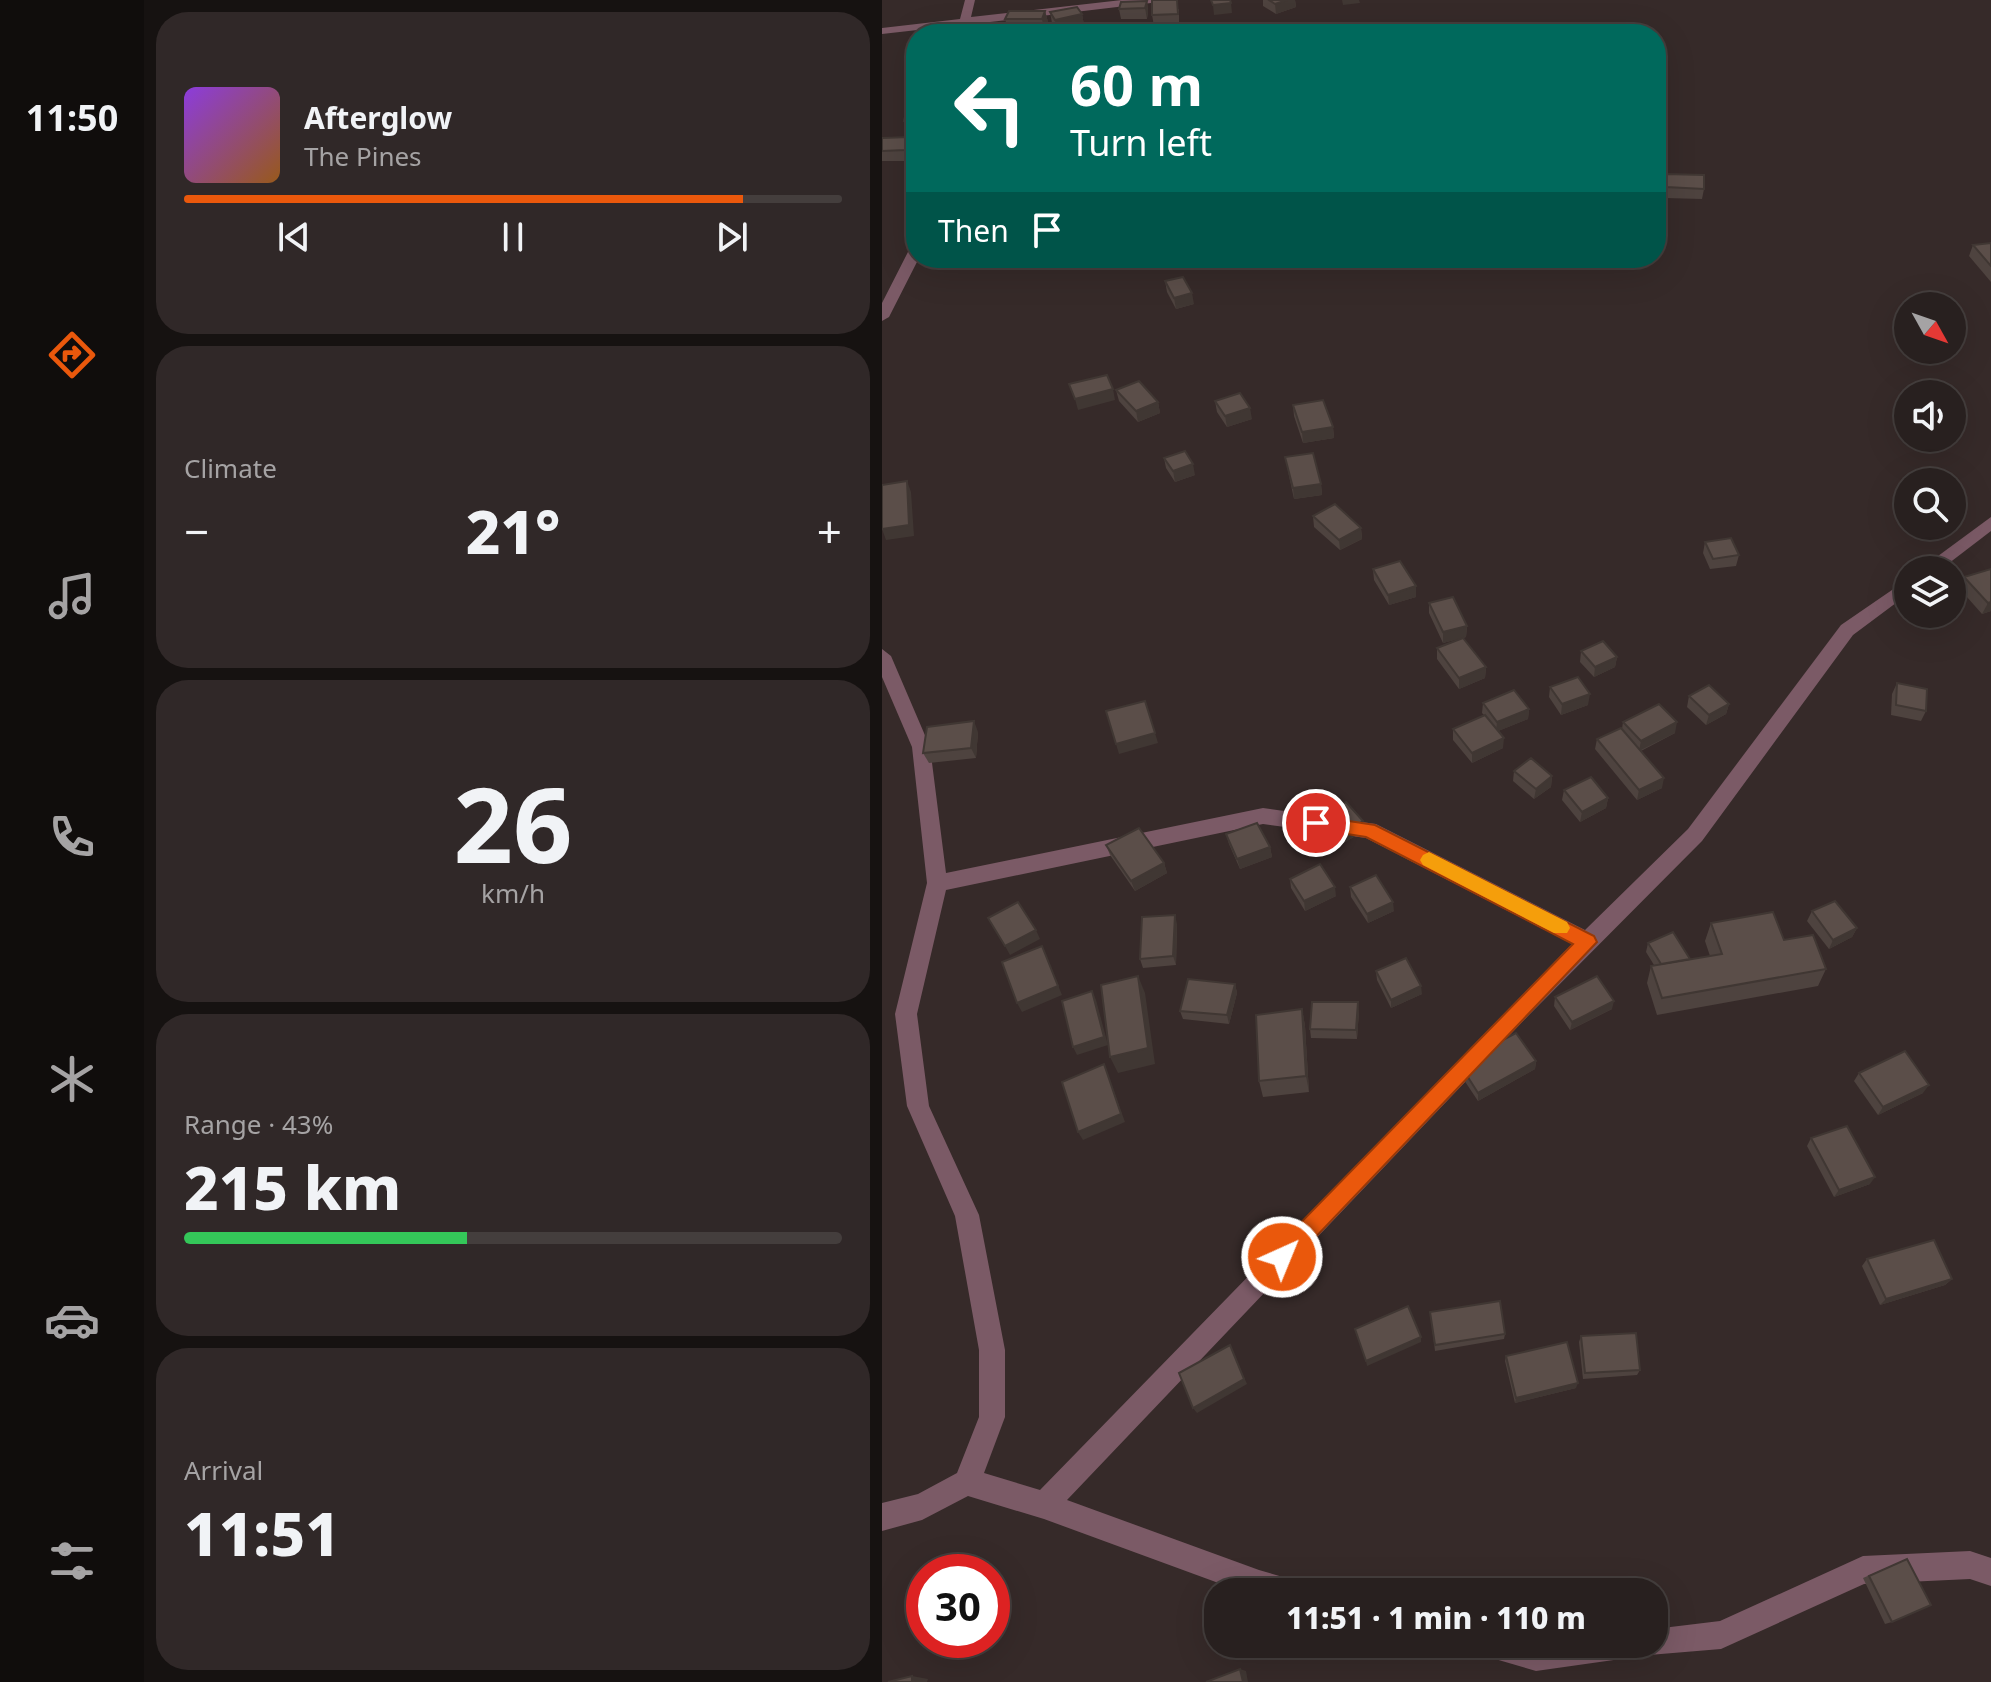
<!DOCTYPE html>
<meta charset="utf-8">
<style>
body{margin:0;font-family:"Noto Sans",sans-serif;background:#302828;color:#f1f3f6;height:100vh;display:flex;flex-direction:column;font-size:30px;white-space:nowrap}
*{box-sizing:border-box;margin:0}
p{font-size:26px;color:#a5a3a4}
.icon{flex:none;width:44px;height:44px;fill:none;stroke:currentColor;stroke-width:2;stroke-linecap:round;stroke-linejoin:round}
.map{position:relative;flex:1;overflow:hidden}
.panel{display:flex;flex-direction:column;gap:12px;padding:12px;background:#161211;width:738px}
.panel>*{flex:none}
.banner{position:absolute;left:24px;top:24px;width:760px;height:244px;border-radius:32px;box-shadow:0 8px 32px #0002,0 0 0 2px #443e3d;background:#00695c;color:#fff;overflow:hidden}
.needle{width:52px;rotate:130deg}
.fabs{position:absolute;left:1012px;top:292px;display:grid;gap:16px}
.fabs a{display:grid;place-items:center;width:72px;height:72px;border-radius:50%;background:#28201f;box-shadow:0 8px 32px #0002,0 0 0 2px #443e3d;font-size:40px}
.speed{position:absolute;left:24px;top:1554px;display:flex;gap:16px;font-size:40px;font-weight:700;text-align:center}
.speed>*{display:grid;place-content:center;width:104px;height:104px;border-radius:50%;background:#28201f;box-shadow:0 8px 32px #0002,0 0 0 2px #443e3d;line-height:1}
.speed .limit{border:12px solid #d22;background:#fff;color:#111}
.pin{position:absolute;display:grid;place-items:center;width:68px;height:68px;color:#fff;margin:-34px;border:4px solid #fff;border-radius:50%;box-shadow:0 2px 8px #0007}
.me{position:absolute;width:88px;margin:-44px;rotate:44deg;stroke-linejoin:round;filter:drop-shadow(0 0 6px #0008)}
.turn{display:flex;align-items:center;gap:28px;height:168px;padding:0 32px;font-size:36px}
.turn .icon{width:104px;height:104px;stroke-width:2.5}
.turn b{display:block;font-size:56px;line-height:68px}
.then{display:flex;align-items:center;height:76px;padding:0 32px;background:#0003;gap:16px;font-size:30px}
.big{font-size:60px;font-weight:800;line-height:1.1}
.panel .card{flex:1;display:flex;flex-direction:column;justify-content:center;gap:12px;min-width:0;padding:0 28px;border-radius:32px;background:#302828}
.panel .dial{align-items:center;gap:0}
.dial b{font-size:104px;line-height:1}
.song{display:flex;align-items:center;gap:24px}
.cover{width:96px;height:96px;border-radius:12px;background:linear-gradient(135deg,hsl(270 70% 55%),hsl(30 70% 35%))}
.played{height:8px;border-radius:4px;background:linear-gradient(90deg,#ea580c 85%,#443e3d 85%)}
.keys{display:flex;justify-content:space-around;direction:ltr}
.heat{display:flex;justify-content:space-between;align-items:center;font-size:44px;direction:ltr}
.charge{height:12px;border-radius:6px;background:linear-gradient(90deg,#34c759 43%,#443e3d 0)}
.trip{position:absolute;left:322px;top:1578px;width:464px;height:80px;border-radius:32px;background:#28201f;box-shadow:0 8px 32px #0002,0 0 0 2px #443e3d;font-weight:800;line-height:80px;text-align:center}
main{display:flex;flex:1;min-height:0}
.tab-bar{display:flex;flex-direction:column;width:144px;justify-content:space-around;align-items:center;background:#100d0c;color:#a5a3a4}
.tab-bar .icon{width:56px;height:56px}
.tab-bar .selected{color:#ea580c}
.tab-bar b{font-size:36px;color:#f1f3f6}
.map>svg:first-child{display:block}
.lines{fill:none;stroke-linecap:round;stroke-linejoin:round}
.minor{fill:#7b5a66;fill-rule:evenodd}
.wall{fill:#4e433f}
.shaded-wall{fill:#403733}
.building{fill:#5b4e49;stroke:#403733;stroke-width:2}
.route{fill:#ea580c;stroke:#983908;stroke-width:2}
.slow{fill:#f59e0b}
</style>
<main>
<nav class="tab-bar">
<b>11:50</b>
<svg class="icon selected" aria-label="directions" viewBox="0 0 24 24"><path d="M12 3l9 9-9 9-9-9zM9 14v-3h6M13 9l2 2-2 2"/></svg>
<svg class="icon" aria-label="music" viewBox="0 0 24 24"><path d="M9 18V5l10-2v13"/><circle cx="6" cy="18" r="3"/><circle cx="16" cy="16" r="3"/></svg>
<svg class="icon" aria-label="phone" viewBox="0 0 24 24"><path d="M5 4h4l2 5-3 2q2 4 5 5l2-3 5 2v4C11 20 4 13 5 4z"/></svg>
<svg class="icon" aria-label="climate" viewBox="0 0 24 24"><path d="M12 3v18M4 7l16 10M4 17L20 7"/></svg>
<svg class="icon" aria-label="car" viewBox="0 0 24 24"><path d="M5 17H2v-5l4-1 3-4h7l3 4 3 1v5h-3M9 17h6M6 11h13"/><circle cx="7" cy="17" r="2"/><circle cx="17" cy="17" r="2"/></svg>
<svg class="icon" aria-label="filters" viewBox="0 0 24 24"><path d="M4 7h16M4 17h16"/><circle cx="9" cy="7" r="2"/><circle cx="15" cy="17" r="2"/></svg>
</nav>
<section class="panel">
<div class="card">
<div class="song"><i class="cover"></i><div><b>Afterglow</b><p>The Pines</p></div></div>
<div class="played"></div>
<div class="keys"><svg class="icon" aria-label="previous" viewBox="0 0 24 24"><path d="M18 5L8 12l10 7zM5 5v14"/></svg><svg class="icon" aria-label="pause" viewBox="0 0 24 24"><path d="M8 5v14M16 5v14"/></svg><svg class="icon" aria-label="next" viewBox="0 0 24 24"><path d="M6 5l10 7-10 7zM19 5v14"/></svg></div>
</div>
<div class="card"><p>Climate</p>
<div class="heat"><a>−</a><b class="big">21°</b><a>+</a></div>
</div>
<div class="card dial"><b>26</b><p>km/h</p></div>
<div class="card"><p>Range · 43%</p><b class="big">215 km</b><div class="charge"></div></div>
<div class="card"><p>Arrival</p><b class="big">11:51</b></div>
</section>
<div class="map">
<svg width="1109" height="1682" viewBox="0 0 1109 1682">
<rect width="100%" height="100%" fill="#362a29"/>
<g class="lines">
<g class="minor">
<path d="M83 0H93L89 17 240 0H274L269 3 91 24 97 34H85L80 25 0 34V28L78 19Z"/>
<path d="M34 246V258H37L7 317 0 321V303L27 250Z"/>
<path d="M1109 517V531L1058 570H1037Z"/>
<path d="M1026 579V594L971 635 820 841 646 1016 185 1500 377 1570 418 1582 422 1592H361L162 1519 86 1496 40 1520 0 1531V1503L36 1494 75 1473 97 1417V1350L73 1216 25 1106 13 1014 45 883 30 747 0 677V649L9 656 48 747 64 873 381 808 494 824 703 930 806 829 959 625ZM381 824 484 838 690 944 158 1490 102 1473 123 1417V1350L97 1215 47 1106 35 1014 64 890Z"/>
<path d="M1088 1551 1109 1558V1586L1088 1579 982 1584 839 1649 767 1655 654 1671 596 1654 592 1644H772V1629L838 1621 981 1556Z"/>
</g>
</g>
<g class="wall">
<path d="M381 0H413L414 7 394 14 381 6Z"/>
<path d="M265 1 266 11 265 19H239L237 9Z"/>
<path d="M297 9V24L272 26 270 15Z"/>
<path d="M163 11 166 22 163 27 172 26 170 23 168 12 200 14 202 25 175 30 173 27 151 29H126L123 19Z"/>
<path d="M34 108V131H26L22 121Z"/>
<path d="M0 138 30 148 26 161H0Z"/>
<path d="M784 174 822 189 820 199 783 198 782 185Z"/>
<path d="M1109 243V282L1087 256 1091 245Z"/>
<path d="M95 258H122L120 263 97 264Z"/>
<path d="M251 258H282L283 263 262 270Z"/>
<path d="M283 281 312 304 294 309 285 292Z"/>
<path d="M234 390 276 402 278 413 256 422 237 401Z"/>
<path d="M333 401 370 419 345 427 335 412Z"/>
<path d="M411 405 451 427 452 438 421 443 412 416Z"/>
<path d="M403 457 439 484 440 495 412 499Z"/>
<path d="M282 458 313 475 293 482 284 468Z"/>
<path d="M431 516 479 528 480 539 458 550 432 527Z"/>
<path d="M823 542 857 555 854 566 828 569 821 553Z"/>
<path d="M491 569 534 586V597L507 605 492 580Z"/>
<path d="M1109 569V611L1100 614 1077 588 1082 577Z"/>
<path d="M547 603 585 626 584 637 581 638 604 667 603 678 577 689 555 659V648L580 638 561 643 547 613Z"/>
<path d="M699 651 735 657 733 667 712 677 698 662Z"/>
<path d="M1015 683 1044 711 1039 721 1009 715 1010 694Z"/>
<path d="M668 687 706 705 679 715 667 697Z"/>
<path d="M807 696 847 704 844 714 824 725 805 707Z"/>
<path d="M601 703 647 709 646 719 616 731 621 748 590 763 571 740V729L602 715 600 713Z"/>
<path d="M741 722 793 733 759 751 780 788 755 800 713 749 715 739 740 729Z"/>
<path d="M96 732 94 758 47 763 41 753Z"/>
<path d="M632 771 670 776 669 787 652 799 631 781Z"/>
<path d="M682 790 726 798 724 808 698 822 680 800Z"/>
<path d="M440 816 482 831 458 845 441 826Z"/>
<path d="M344 834 388 847 390 857 358 869 347 844Z"/>
<path d="M224 845 282 863 285 873 253 891 228 855Z"/>
<path d="M408 879 454 896 423 911 409 888Z"/>
<path d="M468 887 512 911 486 923 469 897Z"/>
<path d="M930 911 975 928 970 937 947 949 925 921Z"/>
<path d="M829 923 902 940 944 969 936 986 775 1015 765 983 769 966 772 965 764 952 766 943 808 959 828 956 823 941Z"/>
<path d="M295 924 294 965 261 968 258 959Z"/>
<path d="M494 971 540 994 509 1008 495 980Z"/>
<path d="M353 984 355 993 347 1024 301 1019 298 1011Z"/>
<path d="M673 997 730 1009 688 1030 672 1006Z"/>
<path d="M420 1009 423 1026 427 1092 381 1097 377 1081Z"/>
<path d="M477 1011 475 1039 429 1038 428 1029Z"/>
<path d="M654 1061 653 1069 596 1101 576 1071 577 1063Z"/>
<path d="M977 1073 1041 1093 996 1115 972 1081Z"/>
<path d="M929 1138 988 1184 952 1197 925 1146Z"/>
<path d="M985 1259 1070 1279 1063 1285 998 1305 980 1266Z"/>
<path d="M548 1312 623 1334 622 1339 553 1351Z"/>
<path d="M699 1336 758 1370 755 1375 701 1379 697 1342Z"/>
<path d="M624 1356 694 1388 633 1403 623 1361Z"/>
<path d="M1025 1559 1010 1622 1003 1624 981 1578Z"/>
</g>
<g class="shaded-wall">
<path d="M405 0H413L414 7 394 14 393 4Z"/>
<path d="M460 0H477L478 3 461 5Z"/>
<path d="M265 1 266 11 265 19 263 8Z"/>
<path d="M349 3 350 13 332 15 331 5Z"/>
<path d="M163 11 166 22 162 29 160 19Z"/>
<path d="M200 14 202 25 175 30 173 20Z"/>
<path d="M27 137 30 148 26 161 23 150Z"/>
<path d="M261 258H282L283 263 262 270 259 259Z"/>
<path d="M310 293 312 304 294 309 292 298Z"/>
<path d="M231 389 233 400 196 410 193 399Z"/>
<path d="M276 402 278 413 256 422 254 411Z"/>
<path d="M368 408 370 419 345 427 343 416Z"/>
<path d="M451 427 452 438 421 443 420 432Z"/>
<path d="M311 464 313 475 293 482 291 471Z"/>
<path d="M25 481 29 492 32 536 4 540 0 529Z"/>
<path d="M439 484 440 495 412 499 411 488Z"/>
<path d="M479 528 480 539 458 550 457 540Z"/>
<path d="M534 586V597L507 605 506 595Z"/>
<path d="M1109 602V611L1100 614 1106 603Z"/>
<path d="M585 626 584 637 561 643V632Z"/>
<path d="M735 657 733 667 712 677 713 667Z"/>
<path d="M604 667 603 678 577 689V678Z"/>
<path d="M708 694 706 705 679 715 680 704Z"/>
<path d="M847 704 844 714 824 725 827 715Z"/>
<path d="M647 709 646 719 614 732 615 722Z"/>
<path d="M92 721 96 732 94 758 89 748Z"/>
<path d="M795 722 793 733 757 751 759 741Z"/>
<path d="M273 733 276 743 237 754 234 744Z"/>
<path d="M622 738 621 748 590 763V753Z"/>
<path d="M670 776 669 787 652 799 654 789Z"/>
<path d="M782 778 780 788 755 800 757 790Z"/>
<path d="M726 798 724 808 698 822 700 812Z"/>
<path d="M481 821 482 831 458 845 457 835Z"/>
<path d="M388 847 390 857 358 869 355 859Z"/>
<path d="M282 863 285 873 253 891 249 881Z"/>
<path d="M453 887 454 896 423 911 422 901Z"/>
<path d="M511 902 512 911 486 923 485 914Z"/>
<path d="M293 915 295 924 294 965 291 956Z"/>
<path d="M975 928 970 937 947 949 951 940Z"/>
<path d="M154 930 158 939 128 955 123 946Z"/>
<path d="M160 946 180 995 140 1012 135 1003Z"/>
<path d="M256 976 263 993 273 1064 236 1073 228 1057Z"/>
<path d="M353 984 355 993 347 1024 345 1015Z"/>
<path d="M539 986 540 994 509 1008V1000Z"/>
<path d="M210 991 214 1000 226 1045 195 1055 191 1047Z"/>
<path d="M732 1001 730 1009 688 1030 690 1022Z"/>
<path d="M476 1002 477 1011 475 1039 474 1030Z"/>
<path d="M420 1009 423 1026 427 1092 424 1076Z"/>
<path d="M654 1061 653 1069 596 1101V1093Z"/>
<path d="M222 1064 243 1122 201 1140 196 1132Z"/>
<path d="M1047 1085 1041 1093 996 1115 1001 1107Z"/>
<path d="M993 1177 988 1184 952 1197 957 1190Z"/>
<path d="M1070 1279 1063 1285 998 1305 1004 1299Z"/>
<path d="M539 1337V1342L485 1366 484 1361Z"/>
<path d="M348 1345 365 1384 315 1413 311 1408Z"/>
<path d="M696 1383 694 1388 633 1403 634 1398Z"/>
<path d="M358 1669 364 1671 366 1682H361Z"/>
<path d="M30 1676 46 1679 45 1682H30Z"/>
</g>
<g class="building">
<path d="M270 0H295L296 14 270 15Z"/>
<path d="M329 0H348L349 3 331 5Z"/>
<path d="M387 0H405L393 4Z"/>
<path d="M265 1 263 8 237 9 239 2Z"/>
<path d="M195 7 200 14 173 20 168 12Z"/>
<path d="M127 11H163L160 19H123Z"/>
<path d="M173 26 172 34H150L151 28Z"/>
<path d="M455 31 457 34H438Z"/>
<path d="M25 108H34V120L22 121Z"/>
<path d="M27 137 23 150 0 151V138Z"/>
<path d="M784 174 822 175V189L784 187Z"/>
<path d="M1109 243V266L1091 245Z"/>
<path d="M301 277 310 293 292 298 283 281Z"/>
<path d="M225 375 231 389 193 399 187 384Z"/>
<path d="M257 381 276 402 254 411 234 390Z"/>
<path d="M358 393 368 408 343 416 333 401Z"/>
<path d="M441 400 451 427 420 432 411 405Z"/>
<path d="M303 451 311 464 291 471 282 458Z"/>
<path d="M431 453 439 484 411 488 403 457Z"/>
<path d="M25 481 27 525 0 529V485Z"/>
<path d="M453 504 479 528 457 540 431 516Z"/>
<path d="M849 538 857 555 831 559 823 542Z"/>
<path d="M518 561 534 586 506 595 491 569Z"/>
<path d="M1109 569V602L1106 603 1082 577Z"/>
<path d="M571 597 585 626 561 632 547 603Z"/>
<path d="M581 638 604 667 577 678 555 648Z"/>
<path d="M721 641 735 657 713 667 699 651Z"/>
<path d="M696 677 708 694 680 704 668 687Z"/>
<path d="M1015 683 1045 689 1044 711 1014 705Z"/>
<path d="M827 685 847 704 827 715 807 696Z"/>
<path d="M632 690 647 709 615 722 601 703Z"/>
<path d="M263 701 273 733 234 744 224 711Z"/>
<path d="M777 704 795 722 759 741 741 722Z"/>
<path d="M603 715 622 738 590 753 571 729Z"/>
<path d="M92 721 89 748 41 753 45 727Z"/>
<path d="M739 728 782 778 757 790 715 739Z"/>
<path d="M649 758 670 776 654 789 632 771Z"/>
<path d="M709 777 726 798 700 812 682 790Z"/>
<path d="M464 802 481 821 457 835 440 816Z"/>
<path d="M375 823 388 847 355 859 344 834Z"/>
<path d="M257 828 282 863 249 881 224 845Z"/>
<path d="M438 864 453 887 422 901 408 879Z"/>
<path d="M494 875 511 902 485 914 468 887Z"/>
<path d="M953 901 975 928 951 940 930 911Z"/>
<path d="M136 902 154 930 123 946 106 918Z"/>
<path d="M891 912 902 940 931 935 944 969 780 998 769 966 840 954 829 923Z"/>
<path d="M293 915 291 956 258 959 260 917Z"/>
<path d="M791 932 808 959 779 964 766 943Z"/>
<path d="M160 946 176 986 135 1003 120 962Z"/>
<path d="M524 958 539 986 509 1000 494 971Z"/>
<path d="M256 976 266 1048 228 1057 219 985Z"/>
<path d="M715 976 732 1001 690 1022 673 997Z"/>
<path d="M306 979 353 984 345 1015 298 1011Z"/>
<path d="M210 991 222 1037 191 1047 180 1001Z"/>
<path d="M430 1002H476L474 1030 428 1029Z"/>
<path d="M420 1009 424 1076 377 1081 374 1015Z"/>
<path d="M634 1033 654 1061 596 1093 577 1063Z"/>
<path d="M1023 1051 1047 1085 1001 1107 977 1073Z"/>
<path d="M222 1064 239 1114 196 1132 180 1082Z"/>
<path d="M965 1126 993 1177 957 1190 929 1138Z"/>
<path d="M1052 1240 1070 1279 1004 1299 985 1259Z"/>
<path d="M618 1301 623 1334 553 1345 548 1312Z"/>
<path d="M526 1306 539 1337 484 1361 473 1329Z"/>
<path d="M754 1333 758 1370 703 1373 699 1336Z"/>
<path d="M685 1342 696 1383 634 1398 624 1356Z"/>
<path d="M348 1345 362 1379 311 1408 297 1373Z"/>
<path d="M1025 1559 1049 1605 1010 1622 987 1576Z"/>
<path d="M358 1669 361 1682H324Z"/>
<path d="M30 1676V1682H6Z"/>
</g>
<path class="route" d="M434 816 493 825 712 936 715 942 407 1265 400 1269 392 1265 388 1257 392 1250 691 944 484 837 427 828 425 823Z"/>
<path class="slow" d="M547 852 685 922 688 928 685 933H672L541 865 538 860 541 855Z"/>
</svg>
<div class="fabs">
<a><svg class="needle" viewBox="-14 -14 28 28"><path d="M0-13l5 13h-10z" fill="#e53935"/><path d="M0 13l5-13h-10z" fill="#a5a3a4"/></svg></a>
<a><svg class="icon" aria-label="sound" viewBox="0 0 24 24"><path d="M4 9h4l5-4v14l-5-4H4zM17 9q2 3 0 6"/></svg></a>
<a><svg class="icon" aria-label="search" viewBox="0 0 24 24"><circle cx="10" cy="10" r="6"/><path d="M15 15l6 6"/></svg></a>
<a><svg class="icon" aria-label="layers" viewBox="0 0 24 24"><path d="M12 4l9 5-9 5-9-5zM3 14l9 5 9-5"/></svg></a>
</div>
<div class="speed"><div class="limit">30</div></div>
<div class="pin" style="left:434px;top:823px;background:#d93025"><svg class="icon" aria-label="arrive" viewBox="0 0 24 24"><path d="M6 21V4h12l-3 4 3 4H6"/></svg></div>
<svg class="me" style="left:400px;top:1257px" viewBox="-20 -20 40 40"><circle r="17" fill="#ea580c" stroke="#fff" stroke-width="3"/><path d="M0-11L8 9 0 5-8 9z" fill="#fff"/></svg>
<div class="trip">11:51 · 1 min · 110 m</div>
<div class="banner">
<div class="turn"><svg class="icon" aria-label="left" viewBox="0 0 24 24"><path d="M17 20v-9H6M10 6l-5 5 5 5"/></svg><div><b>60 m</b>Turn left</div></div>
<div class="then">Then<svg class="icon" aria-label="arrive" viewBox="0 0 24 24"><path d="M6 21V4h12l-3 4 3 4H6"/></svg></div>
</div>
</div>
</main>
